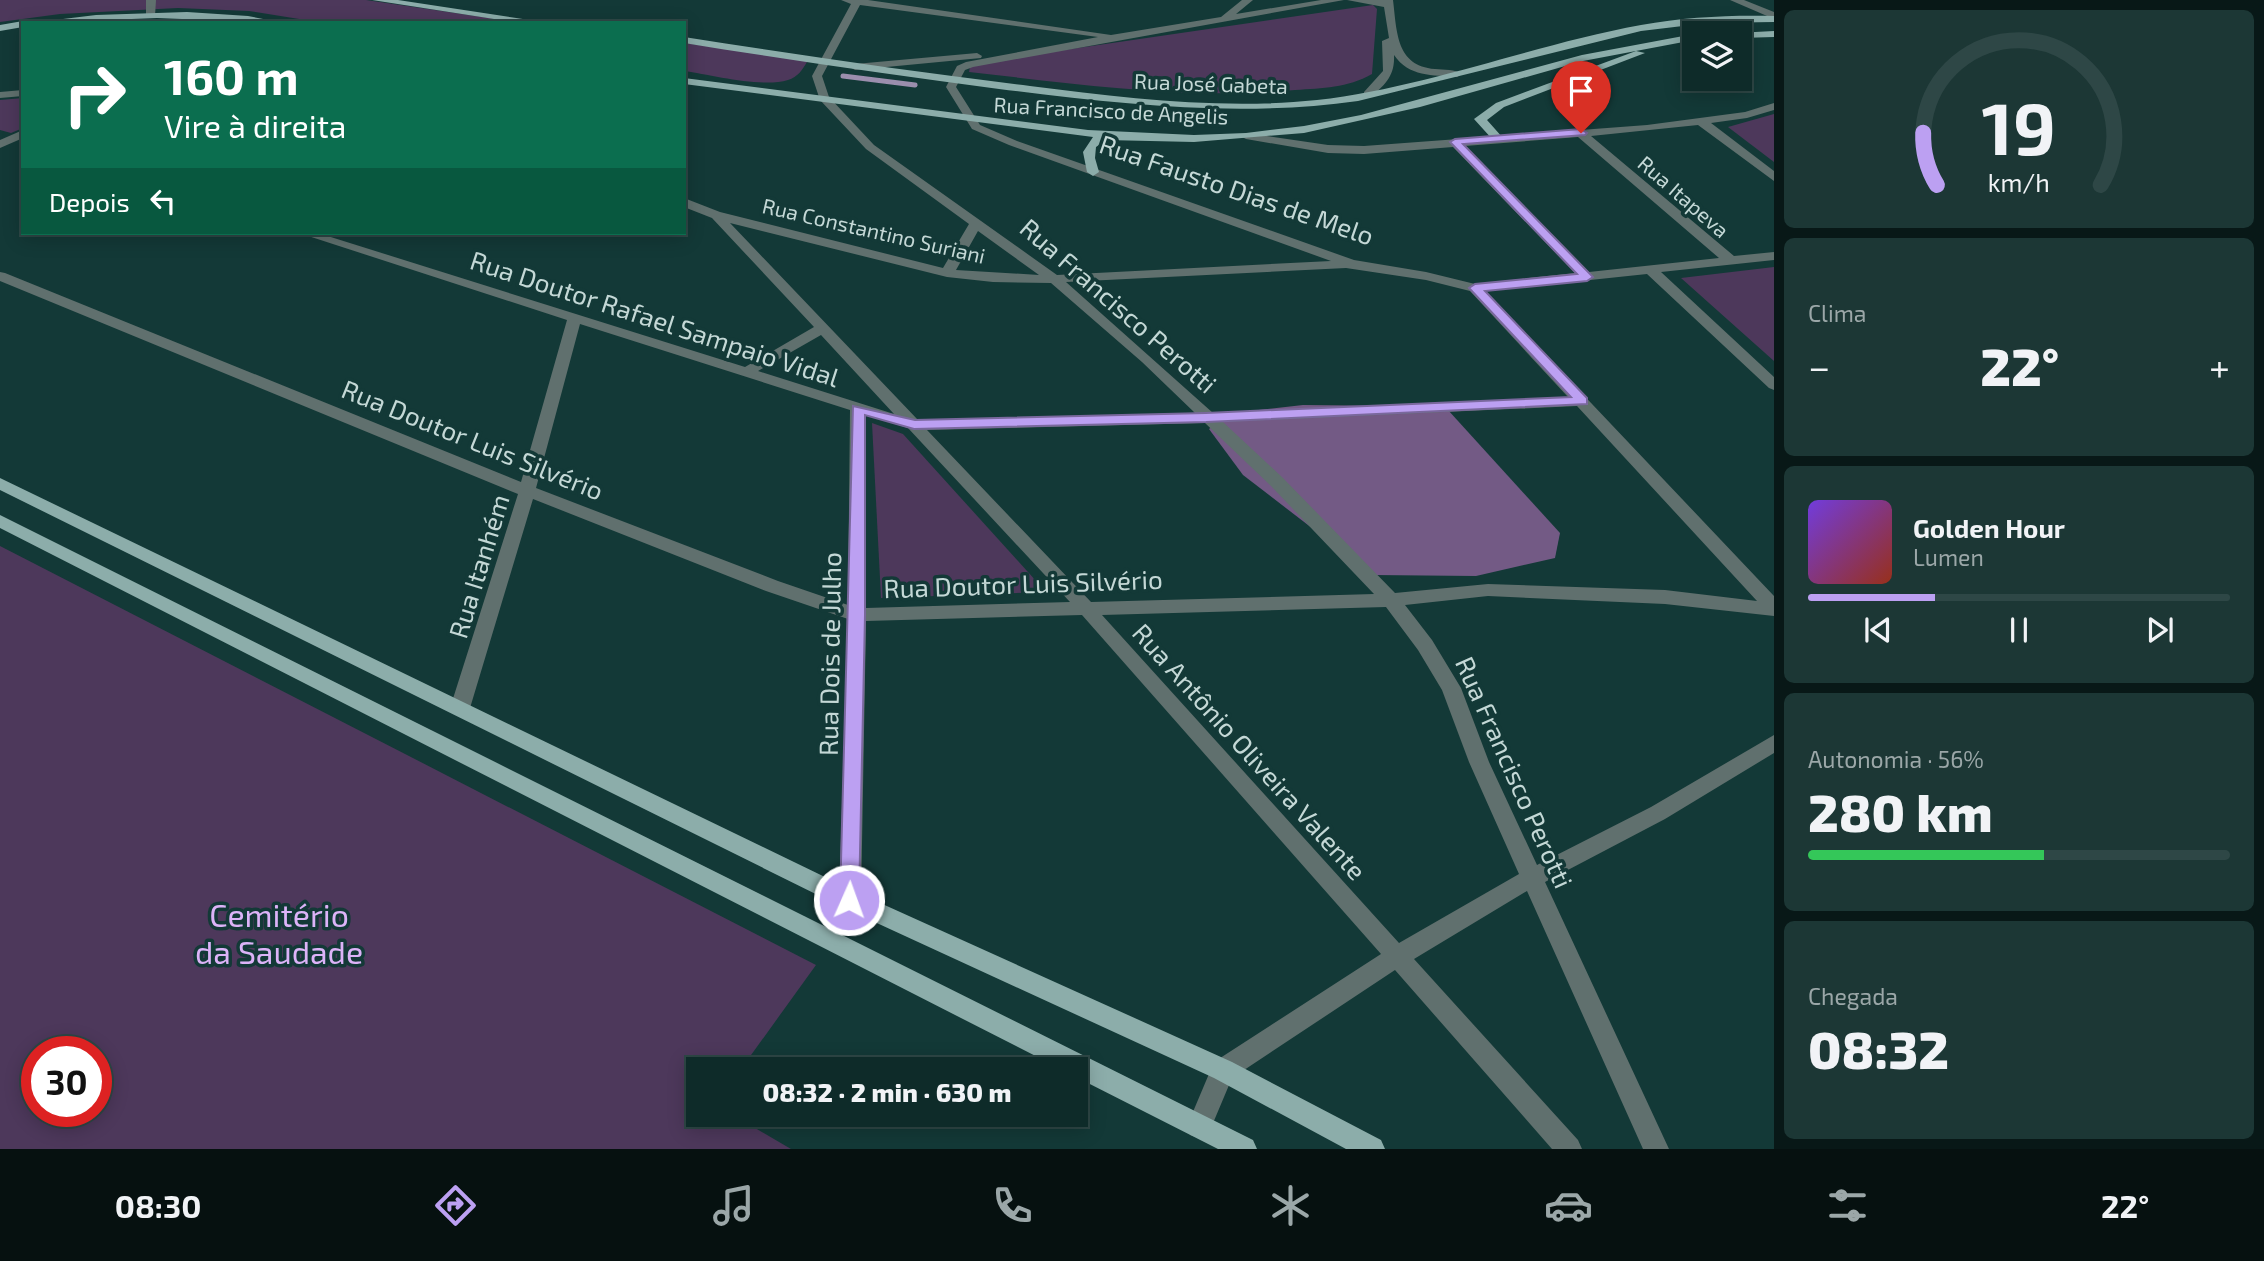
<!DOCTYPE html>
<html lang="pt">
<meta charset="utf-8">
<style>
body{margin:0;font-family:"Exo 2",sans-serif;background:#1c3735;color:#f1f3f6;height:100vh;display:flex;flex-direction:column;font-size:26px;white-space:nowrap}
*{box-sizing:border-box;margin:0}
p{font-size:23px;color:#9ba7a8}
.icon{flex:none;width:38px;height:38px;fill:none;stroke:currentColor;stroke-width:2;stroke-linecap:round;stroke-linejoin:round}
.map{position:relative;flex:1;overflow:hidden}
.side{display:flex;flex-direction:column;gap:10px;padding:10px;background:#081817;width:490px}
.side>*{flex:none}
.top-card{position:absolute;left:21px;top:21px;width:665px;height:214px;border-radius:0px;box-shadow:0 4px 18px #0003,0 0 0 2px #2e4746;background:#0b6e4f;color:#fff;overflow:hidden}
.fabs{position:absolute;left:1682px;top:21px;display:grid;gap:14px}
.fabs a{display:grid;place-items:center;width:70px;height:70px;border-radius:0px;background:#0e2b29;box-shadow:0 4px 18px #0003,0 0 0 2px #2e4746;font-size:35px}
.speed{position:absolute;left:21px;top:1036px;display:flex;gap:14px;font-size:35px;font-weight:700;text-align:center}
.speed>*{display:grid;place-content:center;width:91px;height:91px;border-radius:50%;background:#0e2b29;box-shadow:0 4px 18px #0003,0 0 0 2px #2e4746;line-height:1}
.speed .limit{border:10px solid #d22;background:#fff;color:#111}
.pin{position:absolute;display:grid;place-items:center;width:60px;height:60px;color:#fff;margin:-72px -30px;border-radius:50% 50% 50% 0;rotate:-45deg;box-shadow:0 0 7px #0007}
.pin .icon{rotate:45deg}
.me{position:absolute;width:77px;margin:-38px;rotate:2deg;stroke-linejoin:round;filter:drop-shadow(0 0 5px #0008)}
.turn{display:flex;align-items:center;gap:24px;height:147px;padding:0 28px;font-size:32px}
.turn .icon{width:91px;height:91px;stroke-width:2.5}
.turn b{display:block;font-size:49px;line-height:60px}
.then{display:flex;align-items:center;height:66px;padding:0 28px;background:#0003;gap:14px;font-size:26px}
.big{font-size:52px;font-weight:800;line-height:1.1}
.side .tile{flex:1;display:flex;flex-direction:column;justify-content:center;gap:10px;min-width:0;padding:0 24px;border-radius:10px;background:#1c3735}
.side .dial{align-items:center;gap:0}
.dial svg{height:182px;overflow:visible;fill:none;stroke:#2e4746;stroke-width:7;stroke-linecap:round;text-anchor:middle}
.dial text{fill:#f1f3f6;stroke:none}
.song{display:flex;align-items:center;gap:21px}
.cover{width:84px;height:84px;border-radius:10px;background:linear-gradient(135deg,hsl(260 70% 55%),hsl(10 70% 35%))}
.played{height:7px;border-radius:4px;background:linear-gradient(90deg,#bca0f2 30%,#2e4746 30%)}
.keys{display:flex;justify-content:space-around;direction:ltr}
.heat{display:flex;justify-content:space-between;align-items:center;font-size:38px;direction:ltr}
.charge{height:10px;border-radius:5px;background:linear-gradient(90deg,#34c759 56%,#2e4746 0)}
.trip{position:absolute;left:686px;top:1057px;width:402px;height:70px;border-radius:0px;background:#0e2b29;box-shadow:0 4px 18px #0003,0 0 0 2px #2e4746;font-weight:800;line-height:70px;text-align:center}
.tabs{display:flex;height:112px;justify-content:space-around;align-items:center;background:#061110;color:#9ba7a8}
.tabs .icon{width:49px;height:49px}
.tabs .on{color:#bca0f2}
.tabs b{font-size:32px;color:#f1f3f6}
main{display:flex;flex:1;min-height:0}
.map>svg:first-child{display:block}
.green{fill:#4d385b;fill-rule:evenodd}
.forest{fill:#735a85}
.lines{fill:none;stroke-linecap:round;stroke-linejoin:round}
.stream{stroke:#9b8ead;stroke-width:5}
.minor{fill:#60706e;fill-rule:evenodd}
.major{fill:#8cadaa;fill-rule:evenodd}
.route{fill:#bca0f2;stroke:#7a689d;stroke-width:2}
.labels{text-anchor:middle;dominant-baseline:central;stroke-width:7;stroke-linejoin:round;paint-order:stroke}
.far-street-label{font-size:21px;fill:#c4d8d6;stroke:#133937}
.street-label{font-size:26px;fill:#c4d8d6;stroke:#133937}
.near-park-label{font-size:32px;fill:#dcb3f8;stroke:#133937}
</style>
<main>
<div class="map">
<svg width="1774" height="1149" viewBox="0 0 1774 1149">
<rect width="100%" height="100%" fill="#133937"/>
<g class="green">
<path d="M0 0H366L523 23H324L249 11 178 8 60 14 0 22Z"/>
<path d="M1373 5 1377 9 1372 74C1347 88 1323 88 1295 90 1186 100 1077 84 969 72L970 67 988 61Z"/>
<path d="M684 43 799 58 807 62C802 70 798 77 788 80 762 88 712 75 684 71Z"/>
<path d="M23 98V128L11 133 0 130V100Z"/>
<path d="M1774 114V162L1728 127Z"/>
<path d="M1774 267V361L1681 278Z"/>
<path d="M872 423 903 434 1046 592 881 598Z"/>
<path d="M0 546 816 965 741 1069H698V1115H733L791 1149H0ZM37 1052H96V1111H37Z"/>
</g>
<path class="forest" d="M1303 405 1413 406 1448 410 1560 533 1555 558 1476 576 1373 575 1243 475 1209 429 1231 413Z"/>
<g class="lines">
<path class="stream" d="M843 76 915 85"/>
<g class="minor">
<path d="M146 0H156L155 16 146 14Z"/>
<path d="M841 0H868L1111 35 1221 17 1242 0H1253L1236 14 1321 0H1344L973 67 965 70 956 87 980 125 1017 141 1354 260 1426 272 1475 284 1575 273 1453 147 1364 154 1328 153 1246 139 1240 136 1246 133 1328 145 1364 146 1647 125 1745 112 1774 103V110L1747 118 1711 123 1774 171V181L1698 125 1591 136 1734 256 1774 252V260L1661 272 1774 377V390L1769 388 1647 274 1485 291 1774 596V616L1665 604 1488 596 1405 605 1432 640 1461 688 1489 762 1537 865 1651 807 1774 735V753L1665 819 1545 882 1669 1149H1643L1527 891 1414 959 1578 1140 1582 1149H1552L1395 970 1232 1078 1208 1135 1199 1138 1190 1135 1187 1126 1214 1062 1381 954 1082 615 866 621 861 900 858 907 850 910 842 907 839 900 848 619 766 591 533 499 470 708 467 713 460 716 453 713 450 708 518 494 0 281V272L5 273 521 482 567 320 299 233H318L745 367 814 327 712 218 684 207V198L720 212 943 268 969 224 866 149 820 100 812 76 851 4ZM860 5 1098 37 966 62 957 66 946 87 972 129 1009 145 1331 261 1057 275 874 145 829 97 822 76ZM1578 137 1719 258 1589 272 1465 146ZM730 223 947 277 993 282 1051 283 1142 362 1195 413 918 420ZM978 231 1039 275 956 270ZM1346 268 1426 280 1470 291 1568 397 1213 413 1066 282ZM580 324 850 410 848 605 778 581 536 488ZM821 335 894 414 758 371ZM1577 406 1757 601 1665 590 1488 584 1395 593 1283 478 1223 422ZM866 415 908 428 1070 602 866 608ZM1205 423 1271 486 1374 594 1091 602 927 430ZM1386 607 1418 650 1442 690 1469 762 1519 874 1399 943 1102 615Z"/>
<path d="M1347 0H1393C1397 32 1396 66 1435 69 1444 70 1455 69 1462 74L1457 77C1432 75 1409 77 1394 55 1395 75 1386 84 1372 96H1364V92L1383 71 1382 41 1389 38 1384 7Z"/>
<path d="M1730 0H1744L1774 12V19Z"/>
<path d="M977 53 982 56 981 58 855 70 850 67 855 64Z"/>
<path d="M23 90V96L0 98V92Z"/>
<path d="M23 130V138L0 148V140Z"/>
</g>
<g class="major">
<path d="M372 0H398L549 23H520Z"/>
<path d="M187 12 248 16 284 23 157 18 30 23 96 15Z"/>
<path d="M1774 16V22L1708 23 1641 31 1358 101C1237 118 1119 104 999 89 894 75 789 60 684 43V37C799 55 915 72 1030 86 1125 98 1222 110 1317 100 1428 87 1532 45 1641 25 1685 17 1730 15 1774 16Z"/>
<path d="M23 21 27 23H23V27L0 31V25Z"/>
<path d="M1774 31V37L1740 38V33H1736Z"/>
<path d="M1694 34V40L1583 61 1420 107 1304 133 1194 142 1106 140 1096 147 1095 158 1099 172 1093 176 1087 172 1083 152 1093 137 684 84V78L1088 130 1194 135 1246 133 1304 126 1361 115 1582 55Z"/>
<path d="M1636 51 1645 53 1504 107 1487 120 1503 138 1501 140H1493L1474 119 1496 103Z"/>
<path d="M0 478 858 893 1232 1062 1381 1140 1385 1149H1346L1214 1078 842 907 0 490Z"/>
<path d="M0 515 1253 1140 1257 1149H1218L1076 1077V1069H1061L0 528Z"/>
</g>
</g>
<path class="route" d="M1581 129 1587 133 1585 135 1463 144 1593 277 1587 281 1485 291 1587 398V404L1206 422 914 429 865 415V615L859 900 856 906 849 909 842 906 840 900 853 406 915 420 1206 413 1571 397 1469 288 1475 284 1577 274 1450 142 1455 139Z"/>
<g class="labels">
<g class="far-street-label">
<text transform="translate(1211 83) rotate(2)">Rua José Gabeta</text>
<text transform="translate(1111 110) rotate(3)">Rua Francisco de Angelis</text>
<text transform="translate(1684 196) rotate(41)">Rua Itapeva</text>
<text transform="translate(874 230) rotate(13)">Rua Constantino Suriani</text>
</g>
<g class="street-label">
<text transform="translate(1237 189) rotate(19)">Rua Fausto Dias de Melo</text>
<text transform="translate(1119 305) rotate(41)">Rua Francisco Perotti</text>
<text transform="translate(655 318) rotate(18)">Rua Doutor Rafael Sampaio Vidal</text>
<text transform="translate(473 439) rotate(22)">Rua Doutor Luis Silvério</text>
<text transform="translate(478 566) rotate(-73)">Rua Itanhém</text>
<text transform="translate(1023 583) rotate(-2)">Rua Doutor Luis Silvério</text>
<text transform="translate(829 654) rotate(-89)">Rua Dois de Julho</text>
<text transform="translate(1250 751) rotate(48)">Rua Antônio Oliveira Valente</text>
<text transform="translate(1515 772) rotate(66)">Rua Francisco Perotti</text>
</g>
<g class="near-park-label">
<text x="279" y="914">Cemitério<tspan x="279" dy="37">da Saudade</tspan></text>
</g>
</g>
</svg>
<div class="fabs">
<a><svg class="icon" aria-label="layers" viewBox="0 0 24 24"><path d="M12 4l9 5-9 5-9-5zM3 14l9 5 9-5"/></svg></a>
</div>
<div class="speed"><div class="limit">30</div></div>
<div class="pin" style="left:1581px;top:133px;background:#d93025"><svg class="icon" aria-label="arrive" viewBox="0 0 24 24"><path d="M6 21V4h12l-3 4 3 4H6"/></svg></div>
<svg class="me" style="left:849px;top:900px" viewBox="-20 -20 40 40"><circle r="17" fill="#bca0f2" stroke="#fff" stroke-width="3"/><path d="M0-11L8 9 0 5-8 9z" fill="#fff"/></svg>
<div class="trip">08:32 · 2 min · 630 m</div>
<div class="top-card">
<div class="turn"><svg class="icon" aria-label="right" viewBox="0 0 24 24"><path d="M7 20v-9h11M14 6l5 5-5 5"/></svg><div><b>160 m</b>Vire à direita</div></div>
<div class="then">Depois<svg class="icon" aria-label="left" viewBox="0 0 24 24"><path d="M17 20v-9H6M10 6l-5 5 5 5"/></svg></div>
</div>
</div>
<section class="side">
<div class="tile dial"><svg viewBox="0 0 100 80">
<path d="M14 69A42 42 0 1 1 86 69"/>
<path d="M14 69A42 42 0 0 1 8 46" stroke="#bca0f2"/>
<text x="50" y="56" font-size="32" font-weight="700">19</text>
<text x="50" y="72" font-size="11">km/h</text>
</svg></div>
<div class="tile"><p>Clima</p>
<div class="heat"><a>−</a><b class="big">22°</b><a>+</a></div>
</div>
<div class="tile">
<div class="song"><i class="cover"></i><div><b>Golden Hour</b><p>Lumen</p></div></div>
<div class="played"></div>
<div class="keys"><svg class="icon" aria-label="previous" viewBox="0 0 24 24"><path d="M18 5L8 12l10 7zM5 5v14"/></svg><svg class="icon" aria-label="pause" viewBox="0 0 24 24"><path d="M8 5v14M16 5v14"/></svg><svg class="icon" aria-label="next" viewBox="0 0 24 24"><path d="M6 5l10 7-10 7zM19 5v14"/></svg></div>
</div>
<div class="tile"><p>Autonomia · 56%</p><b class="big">280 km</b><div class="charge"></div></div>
<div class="tile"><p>Chegada</p><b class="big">08:32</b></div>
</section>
</main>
<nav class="tabs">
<b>08:30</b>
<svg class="icon on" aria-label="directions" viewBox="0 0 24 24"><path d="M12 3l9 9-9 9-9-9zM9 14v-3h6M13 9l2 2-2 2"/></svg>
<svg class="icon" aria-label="music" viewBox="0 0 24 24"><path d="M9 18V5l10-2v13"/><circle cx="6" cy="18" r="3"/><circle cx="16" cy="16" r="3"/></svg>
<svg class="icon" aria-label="phone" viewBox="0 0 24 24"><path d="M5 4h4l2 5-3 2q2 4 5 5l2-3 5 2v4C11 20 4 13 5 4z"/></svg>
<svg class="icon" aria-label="climate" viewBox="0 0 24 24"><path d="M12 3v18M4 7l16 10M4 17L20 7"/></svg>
<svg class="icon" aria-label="car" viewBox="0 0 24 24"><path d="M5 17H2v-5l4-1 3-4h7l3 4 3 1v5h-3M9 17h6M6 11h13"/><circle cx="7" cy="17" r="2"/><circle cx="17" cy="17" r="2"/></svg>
<svg class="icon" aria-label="filters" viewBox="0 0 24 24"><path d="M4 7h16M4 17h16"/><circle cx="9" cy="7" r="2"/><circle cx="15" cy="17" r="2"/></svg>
<b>22°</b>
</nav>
